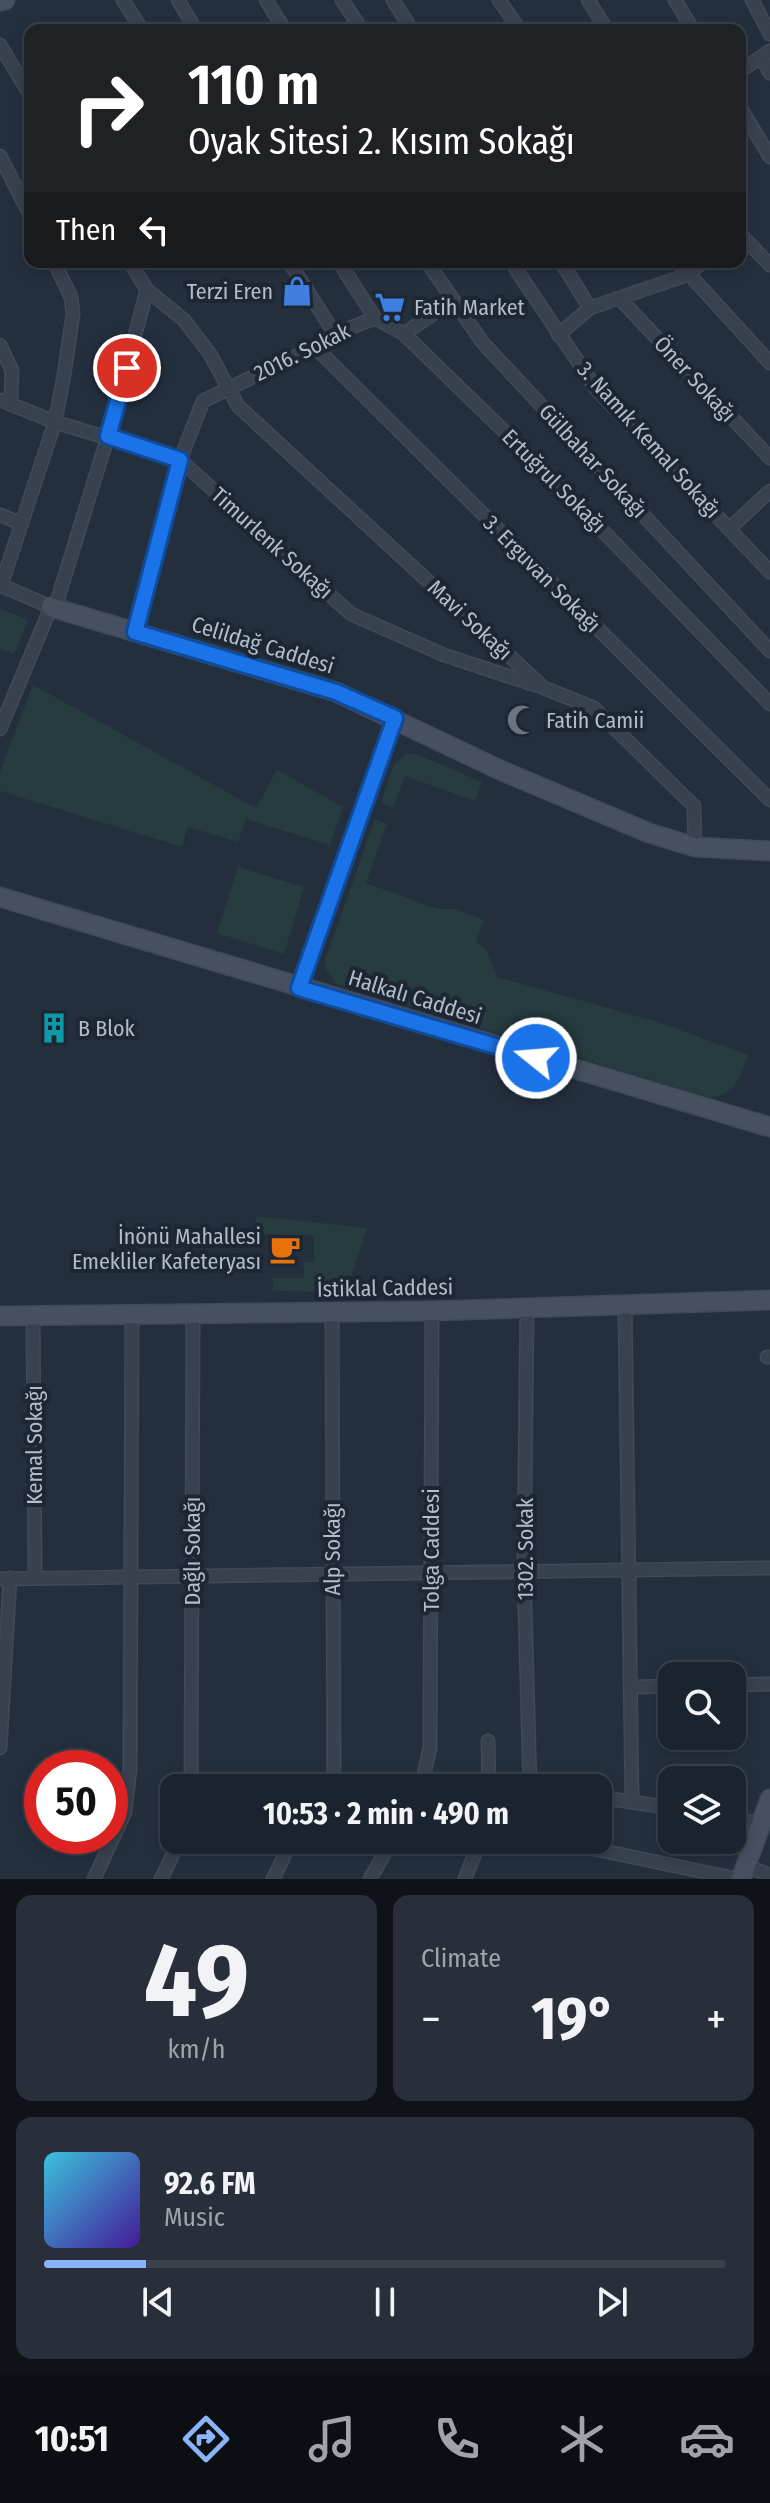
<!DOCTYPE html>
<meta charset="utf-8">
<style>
body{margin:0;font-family:"Fira Sans Condensed",sans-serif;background:#282f3a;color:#f1f3f6;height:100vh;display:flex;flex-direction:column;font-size:30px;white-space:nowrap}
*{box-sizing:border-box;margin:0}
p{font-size:26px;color:#a0a4aa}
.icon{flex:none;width:44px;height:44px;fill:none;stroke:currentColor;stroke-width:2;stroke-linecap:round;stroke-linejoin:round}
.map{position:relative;height:1879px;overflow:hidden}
.panel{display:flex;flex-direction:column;gap:16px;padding:16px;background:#0f1319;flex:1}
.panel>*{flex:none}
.banner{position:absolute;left:24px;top:24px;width:722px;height:244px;border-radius:16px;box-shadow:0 4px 12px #0003,0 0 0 2px #39404a;background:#202124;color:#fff;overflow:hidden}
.controls{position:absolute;left:658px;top:1662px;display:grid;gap:16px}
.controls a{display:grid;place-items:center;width:88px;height:88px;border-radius:16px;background:#1b232e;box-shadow:0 4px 12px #0003,0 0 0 2px #39404a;font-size:40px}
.speed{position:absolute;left:24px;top:1750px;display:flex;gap:16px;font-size:40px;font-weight:700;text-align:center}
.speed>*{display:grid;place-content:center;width:104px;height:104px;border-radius:50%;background:#1b232e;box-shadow:0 4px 12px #0003,0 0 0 2px #39404a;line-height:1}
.speed .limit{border:12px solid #d22;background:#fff;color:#111}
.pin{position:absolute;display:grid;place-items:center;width:68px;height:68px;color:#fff;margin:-34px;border:4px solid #fff;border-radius:50%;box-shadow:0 2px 8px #0007}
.me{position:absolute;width:88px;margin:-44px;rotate:287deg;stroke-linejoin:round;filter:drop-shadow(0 0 6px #0008)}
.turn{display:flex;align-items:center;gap:28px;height:168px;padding:0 32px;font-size:36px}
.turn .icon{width:104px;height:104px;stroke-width:2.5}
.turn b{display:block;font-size:56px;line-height:68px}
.then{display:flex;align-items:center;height:76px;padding:0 32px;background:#0003;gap:16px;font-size:30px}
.big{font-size:60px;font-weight:700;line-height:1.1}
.panel .card{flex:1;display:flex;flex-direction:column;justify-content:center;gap:12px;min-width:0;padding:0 28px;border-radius:16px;background:#282f3a}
.panel .dial{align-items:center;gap:0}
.dial b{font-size:104px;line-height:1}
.song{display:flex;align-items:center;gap:24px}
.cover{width:96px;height:96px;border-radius:12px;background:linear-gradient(135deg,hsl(190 70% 55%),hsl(260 70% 35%))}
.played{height:8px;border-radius:4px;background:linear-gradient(90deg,#8ab4f8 15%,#39404a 15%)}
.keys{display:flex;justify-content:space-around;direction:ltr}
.heat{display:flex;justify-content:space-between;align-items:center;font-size:44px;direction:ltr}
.panel .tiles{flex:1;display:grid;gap:16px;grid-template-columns:1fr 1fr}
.card:last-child{grid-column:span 2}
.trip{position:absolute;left:160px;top:1774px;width:452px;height:80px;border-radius:16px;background:#1b232e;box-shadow:0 4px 12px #0003,0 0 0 2px #39404a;font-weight:700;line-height:80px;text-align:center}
.tab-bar{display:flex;height:128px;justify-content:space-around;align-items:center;background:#0b0e12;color:#a0a4aa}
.tab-bar .icon{width:56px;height:56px}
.tab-bar .active{color:#8ab4f8}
.tab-bar b{font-size:36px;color:#f1f3f6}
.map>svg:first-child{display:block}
.green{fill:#263c3f}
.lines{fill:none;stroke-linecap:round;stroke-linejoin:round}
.street-casing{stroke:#414a57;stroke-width:15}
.secondary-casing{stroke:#414a57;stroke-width:21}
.street{stroke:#38414e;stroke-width:12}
.secondary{stroke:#465061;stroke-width:18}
.route-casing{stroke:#114b97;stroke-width:20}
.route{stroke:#1a73e8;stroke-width:14}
.labels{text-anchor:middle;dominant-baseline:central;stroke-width:8;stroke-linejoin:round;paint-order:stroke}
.poi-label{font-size:22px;fill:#b4bcc9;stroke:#1d2633;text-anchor:start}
.street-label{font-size:22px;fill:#b4bcc9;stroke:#1d2633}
</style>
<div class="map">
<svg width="770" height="1879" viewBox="0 0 770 1879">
<rect width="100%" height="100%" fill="#242f3e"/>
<g class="green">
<path d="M0 608 28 620 14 654 0 648Z"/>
<path d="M33 685 256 808 277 770 343 807 330 845 246 819 238 842 188 827 182 847 0 791V772Z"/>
<path d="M407 754H416L482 782 475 801 405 776 393 808 381 803 394 764Z"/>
<path d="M375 819 387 824 366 883 437 909H456L484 920 476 942 487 951 497 977 658 1022 748 1055C740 1077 736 1093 711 1098L336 984 325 968 326 958Z"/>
<path d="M238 867 304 887 284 954 217 933Z"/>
<path d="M256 1216 367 1228 346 1292 273 1291V1278H304V1262H314V1235L256 1234Z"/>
</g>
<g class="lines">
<g class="street-casing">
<g id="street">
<path d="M123 0 142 30"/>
<path d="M178 0 196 30"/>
<path d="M266 0 285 30"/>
<path d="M342 0 362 30"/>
<path d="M393 0 412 30"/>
<path d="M499 0 520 30"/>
<path d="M588 0 607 30"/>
<path d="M675 0 693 30"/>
<path d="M752 0 770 34"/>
<path d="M0 45 30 95"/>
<path d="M761 57 770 73"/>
<path d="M740 71 770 51"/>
<path d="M740 107 770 157"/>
<path d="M0 156 30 215"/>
<path d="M740 234 770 265"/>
<path d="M130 262 147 290 184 320 210 354 238 406 544 688 594 708 694 806 695 847"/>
<path d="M289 262 335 334"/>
<path d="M339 262 375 318 404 334 547 473 770 704"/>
<path d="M427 262 483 343 770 651"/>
<path d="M511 262 597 390 770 572"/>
<path d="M561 262 590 308"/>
<path d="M678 262 770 363"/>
<path d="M621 300 770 458"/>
<path d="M404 334 451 301"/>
<path d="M558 335 590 308 687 275 703 262"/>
<path d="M0 345 12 371 11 403"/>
<path d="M315 347 770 800"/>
<path d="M0 400 55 422 180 460 351 614 444 655 538 686"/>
<path d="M0 515 20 523"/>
<path d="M730 528 770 491"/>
<path d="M0 585 51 607 0 729"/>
<path d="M1 586 55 422 64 375 73 314 71 297 54 262"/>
<path d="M55 608 108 436 147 290"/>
<path d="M135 632 180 460 203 401 315 347 335 334 375 318"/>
<path d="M299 988 395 718"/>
<path d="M625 1307 632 1802"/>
<path d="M527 1309 524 1571 530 1788"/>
<path d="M332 1313 334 1786"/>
<path d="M33 1314 35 1577"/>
<path d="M767 1357H770"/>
<path d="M0 1579 770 1568"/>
<path d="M732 1685 770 1684"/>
<path d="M633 1687 672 1686"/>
<path d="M488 1741 489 1788"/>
<path d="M0 1748 10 1578"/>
<path d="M191 1788 193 1313"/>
<path d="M324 1788H422"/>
<path d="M421 1788 430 1748 432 1311"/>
<path d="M598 1797 672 1808"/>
<path d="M732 1818 762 1824"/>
<path d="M551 1840 738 1879"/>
<path d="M746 1866 770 1875"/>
<path d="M94 1879 125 1812 130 1769 132 1314"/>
<path d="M161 1879 180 1840"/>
<path d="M273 1879 292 1840"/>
<path d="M370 1879 392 1840"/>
<path d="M465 1879 480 1840"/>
</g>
</g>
<g class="secondary-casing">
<g id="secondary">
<path d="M0 1 5 0"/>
<path d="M51 607 336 692 500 770 649 833 695 847 770 851"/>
<path d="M0 897 770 1127"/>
<path d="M0 1316 432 1311 770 1300"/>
<path d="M741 1879 770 1799"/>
</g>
</g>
<use href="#street" class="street"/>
<use href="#secondary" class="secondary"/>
</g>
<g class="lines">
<g class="route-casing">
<path id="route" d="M127 368 108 436 180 460 135 632 336 692 395 718 299 988 536 1058"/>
</g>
<use href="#route" class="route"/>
</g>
<defs>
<g id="shop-bare" transform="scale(2.4)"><path d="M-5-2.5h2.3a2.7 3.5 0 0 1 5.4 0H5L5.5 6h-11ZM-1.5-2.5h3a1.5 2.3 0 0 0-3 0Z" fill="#3f7fe0" stroke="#1d2633" stroke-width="2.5" paint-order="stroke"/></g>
<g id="supermarket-bare" transform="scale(2.4)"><path d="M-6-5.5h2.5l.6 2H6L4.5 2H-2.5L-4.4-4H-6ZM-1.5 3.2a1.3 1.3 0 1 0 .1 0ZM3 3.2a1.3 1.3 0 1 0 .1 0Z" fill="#3f7fe0" stroke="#1d2633" stroke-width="2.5" paint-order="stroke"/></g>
<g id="mosque-bare" transform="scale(2.4)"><path d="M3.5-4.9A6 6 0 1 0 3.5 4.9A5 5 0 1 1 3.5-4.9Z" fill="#6b7280" stroke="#1d2633" stroke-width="2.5" paint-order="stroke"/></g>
<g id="building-bare" transform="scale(2.4)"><path d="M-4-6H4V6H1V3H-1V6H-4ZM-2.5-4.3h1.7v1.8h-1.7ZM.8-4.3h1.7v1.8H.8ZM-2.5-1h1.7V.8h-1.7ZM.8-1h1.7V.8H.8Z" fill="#0f9aa8" stroke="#1d2633" stroke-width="2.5" paint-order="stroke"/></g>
<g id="cafe-bare" transform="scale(2.4)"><path d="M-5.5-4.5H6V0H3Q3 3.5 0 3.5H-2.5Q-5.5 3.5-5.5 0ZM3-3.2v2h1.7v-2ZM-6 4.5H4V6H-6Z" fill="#e8710a" stroke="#1d2633" stroke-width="2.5" paint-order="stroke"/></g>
</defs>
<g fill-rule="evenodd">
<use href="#shop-bare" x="297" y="291"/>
<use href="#supermarket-bare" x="390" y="307"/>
<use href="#mosque-bare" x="522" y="720"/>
<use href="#building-bare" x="54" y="1028"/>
<use href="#cafe-bare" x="285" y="1249"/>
</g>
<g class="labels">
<g class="poi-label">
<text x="273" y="291" text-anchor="end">Terzi Eren</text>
<text x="414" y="307">Fatih Market</text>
<text x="546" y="720">Fatih Camii</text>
<text x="78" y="1028">B Blok</text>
<text x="261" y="1236" text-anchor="end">İnönü Mahallesi<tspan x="261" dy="25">Emekliler Kafeteryası</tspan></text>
</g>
<g class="street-label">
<text transform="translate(302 352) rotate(-26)">2016. Sokak</text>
<text transform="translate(695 379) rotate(47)">Öner Sokağı</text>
<text transform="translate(649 440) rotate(48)">3. Namık Kemal Sokağı</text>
<text transform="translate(593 461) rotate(47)">Gülbahar Sokağı</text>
<text transform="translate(554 481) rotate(45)">Ertuğrul Sokağı</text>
<text transform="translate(272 543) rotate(42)">Timurlenk Sokağı</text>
<text transform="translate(542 574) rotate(45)">3. Erguvan Sokağı</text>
<text transform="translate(470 620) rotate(43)">Mavi Sokağı</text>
<text transform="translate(263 645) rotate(17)">Celildağ Caddesi</text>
<text transform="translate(415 997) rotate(17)">Halkalı Caddesi</text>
<text transform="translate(385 1288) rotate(-1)">İstiklal Caddesi</text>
<text transform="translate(34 1445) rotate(-90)">Kemal Sokağı</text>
<text transform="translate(332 1549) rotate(-90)">Alp Sokağı</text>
<text transform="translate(525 1549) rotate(-90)">1302. Sokak</text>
<text transform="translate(431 1550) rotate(-90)">Tolga Caddesi</text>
<text transform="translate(192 1551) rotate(-90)">Dağlı Sokağı</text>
</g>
</g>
</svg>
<div class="controls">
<a><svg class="icon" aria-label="search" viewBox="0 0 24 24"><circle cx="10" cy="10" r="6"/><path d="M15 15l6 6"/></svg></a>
<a><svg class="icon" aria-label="layers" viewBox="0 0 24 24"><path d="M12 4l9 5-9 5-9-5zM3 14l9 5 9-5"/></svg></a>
</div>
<div class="speed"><div class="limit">50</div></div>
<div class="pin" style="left:127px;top:368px;background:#d93025"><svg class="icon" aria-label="arrive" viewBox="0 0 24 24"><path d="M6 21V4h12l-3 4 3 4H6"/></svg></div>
<svg class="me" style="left:536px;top:1058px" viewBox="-20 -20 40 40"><circle r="17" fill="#1a73e8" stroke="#fff" stroke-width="3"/><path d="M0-11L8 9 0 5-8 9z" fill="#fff"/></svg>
<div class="trip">10:53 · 2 min · 490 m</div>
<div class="banner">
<div class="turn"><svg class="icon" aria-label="right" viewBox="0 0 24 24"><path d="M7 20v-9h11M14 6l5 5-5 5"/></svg><div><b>110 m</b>Oyak Sitesi 2. Kısım Sokağı</div></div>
<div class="then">Then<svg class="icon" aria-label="left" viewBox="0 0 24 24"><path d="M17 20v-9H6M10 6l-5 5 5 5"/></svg></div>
</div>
</div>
<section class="panel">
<div class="tiles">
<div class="card dial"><b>49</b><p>km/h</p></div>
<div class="card"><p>Climate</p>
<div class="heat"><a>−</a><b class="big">19°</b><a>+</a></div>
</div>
<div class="card">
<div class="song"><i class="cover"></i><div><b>92.6 FM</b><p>Music</p></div></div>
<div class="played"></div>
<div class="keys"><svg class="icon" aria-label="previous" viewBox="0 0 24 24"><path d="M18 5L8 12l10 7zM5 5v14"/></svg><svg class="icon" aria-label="pause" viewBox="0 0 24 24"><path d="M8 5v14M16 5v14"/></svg><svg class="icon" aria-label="next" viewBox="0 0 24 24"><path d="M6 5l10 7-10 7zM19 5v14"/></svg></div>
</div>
</div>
</section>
<nav class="tab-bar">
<b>10:51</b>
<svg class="icon active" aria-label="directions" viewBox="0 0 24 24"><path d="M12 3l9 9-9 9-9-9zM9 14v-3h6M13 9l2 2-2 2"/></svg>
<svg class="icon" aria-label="music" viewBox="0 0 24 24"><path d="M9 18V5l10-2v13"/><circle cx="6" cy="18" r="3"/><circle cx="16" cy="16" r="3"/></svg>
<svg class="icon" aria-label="phone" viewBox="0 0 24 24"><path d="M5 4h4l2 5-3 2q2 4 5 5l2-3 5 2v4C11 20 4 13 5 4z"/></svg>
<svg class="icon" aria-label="climate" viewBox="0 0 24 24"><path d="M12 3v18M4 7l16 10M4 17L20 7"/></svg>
<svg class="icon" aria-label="car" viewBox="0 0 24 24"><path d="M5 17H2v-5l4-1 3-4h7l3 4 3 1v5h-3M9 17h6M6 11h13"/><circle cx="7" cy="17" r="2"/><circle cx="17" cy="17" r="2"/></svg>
</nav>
